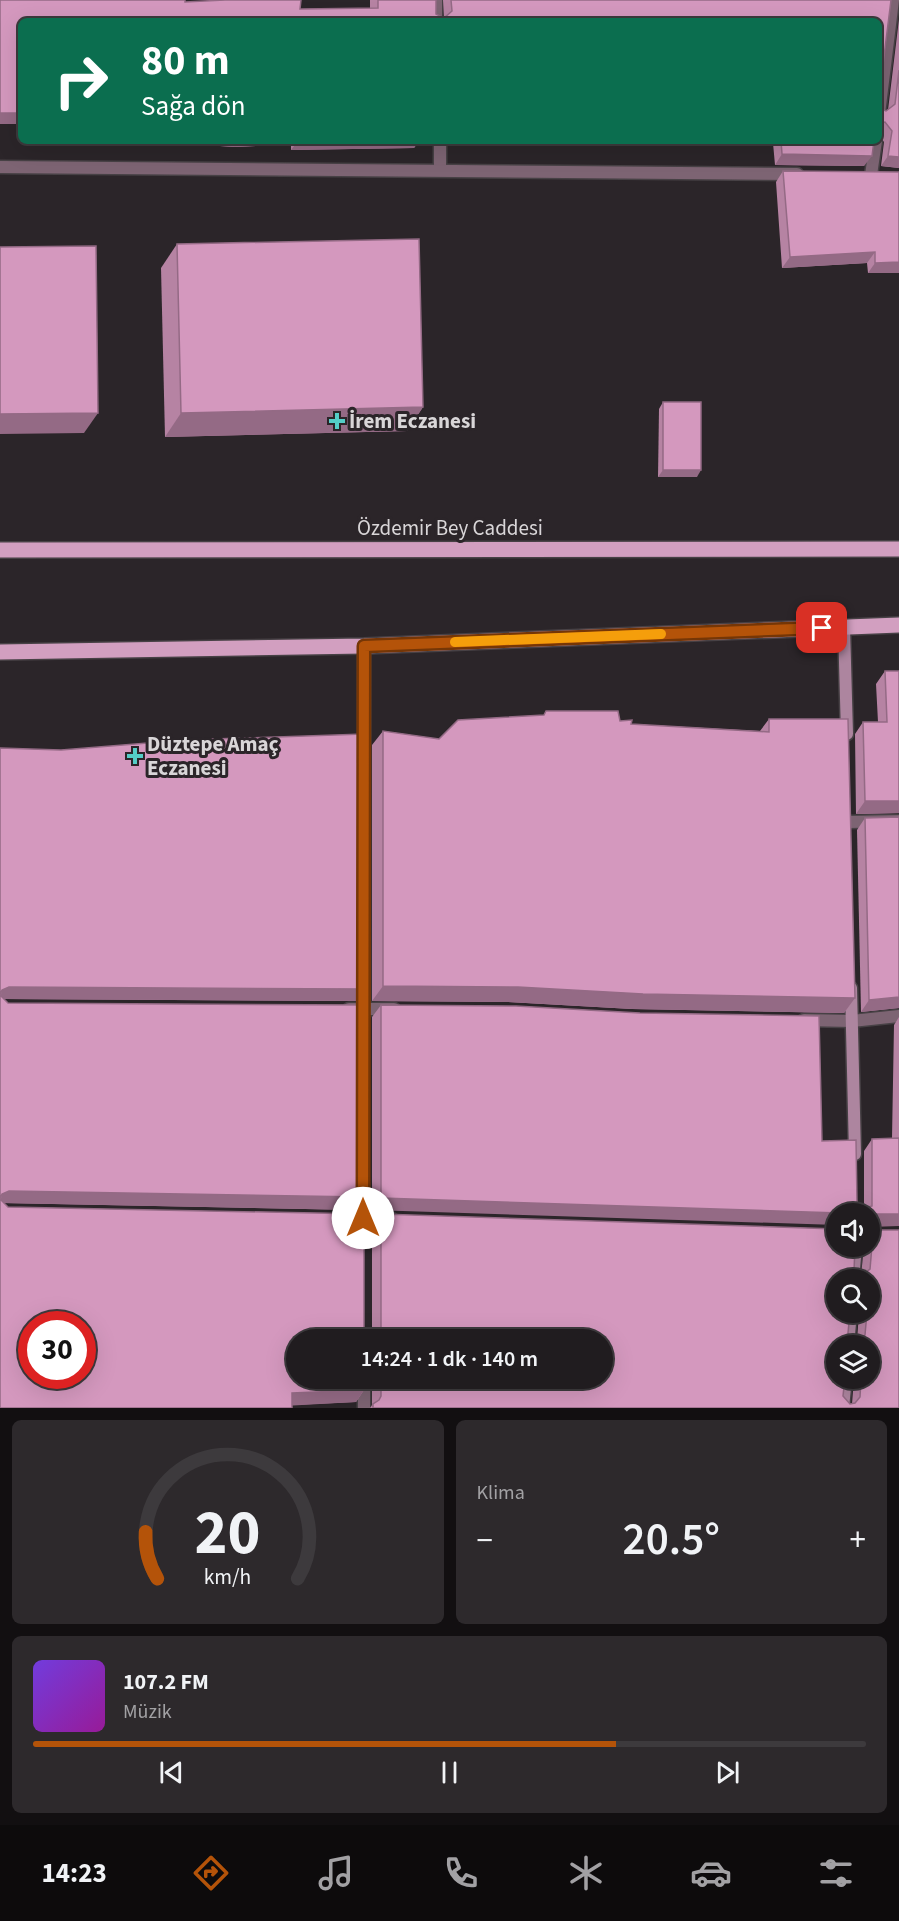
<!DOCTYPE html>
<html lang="tr">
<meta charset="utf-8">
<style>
body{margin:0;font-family:"Source Sans 3",sans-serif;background:#2d292c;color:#f1f3f6;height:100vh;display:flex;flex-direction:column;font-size:22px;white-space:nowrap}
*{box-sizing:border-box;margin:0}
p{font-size:20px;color:#a2a1a4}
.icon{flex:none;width:33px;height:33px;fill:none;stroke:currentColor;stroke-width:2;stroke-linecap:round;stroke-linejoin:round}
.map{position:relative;height:1408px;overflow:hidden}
.sheet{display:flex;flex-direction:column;gap:12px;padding:12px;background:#120f11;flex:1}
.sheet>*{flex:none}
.guide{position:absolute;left:18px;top:18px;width:864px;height:126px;border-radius:9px;box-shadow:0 6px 24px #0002,0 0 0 2px #3d3a3d;background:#0b6e4f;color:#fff;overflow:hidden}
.tools{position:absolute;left:826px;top:1203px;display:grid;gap:12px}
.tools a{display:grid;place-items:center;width:54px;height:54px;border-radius:50%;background:#201c1f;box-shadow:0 6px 24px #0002,0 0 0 2px #3d3a3d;font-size:30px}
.speed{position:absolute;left:18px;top:1311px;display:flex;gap:12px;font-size:30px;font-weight:700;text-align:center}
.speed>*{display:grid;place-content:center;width:78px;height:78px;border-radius:50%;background:#201c1f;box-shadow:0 6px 24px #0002,0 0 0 2px #3d3a3d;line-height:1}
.speed .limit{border:9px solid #d22;background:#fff;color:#111}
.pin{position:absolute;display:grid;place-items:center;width:51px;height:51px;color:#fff;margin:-26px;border-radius:12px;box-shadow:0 3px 9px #0006}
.me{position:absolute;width:66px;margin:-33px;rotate:0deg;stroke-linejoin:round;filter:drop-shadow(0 0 4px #0008)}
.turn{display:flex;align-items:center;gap:21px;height:126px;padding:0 24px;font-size:27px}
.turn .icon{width:78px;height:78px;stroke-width:2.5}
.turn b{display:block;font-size:42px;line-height:51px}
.big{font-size:45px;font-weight:600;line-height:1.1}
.sheet .widget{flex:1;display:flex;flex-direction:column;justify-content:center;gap:9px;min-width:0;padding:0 21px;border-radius:9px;background:#2d292c}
.sheet .dial{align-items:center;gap:0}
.dial svg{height:156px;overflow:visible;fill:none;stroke:#3d3a3d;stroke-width:7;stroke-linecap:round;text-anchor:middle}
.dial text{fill:#f1f3f6;stroke:none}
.song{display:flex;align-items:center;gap:18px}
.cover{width:72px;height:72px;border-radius:9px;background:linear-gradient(135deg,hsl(260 70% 55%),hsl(300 70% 35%))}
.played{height:6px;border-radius:3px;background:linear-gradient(90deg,#b45309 70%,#3d3a3d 70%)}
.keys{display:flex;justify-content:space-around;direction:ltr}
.heat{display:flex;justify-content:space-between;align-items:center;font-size:33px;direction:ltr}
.sheet .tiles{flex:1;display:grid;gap:12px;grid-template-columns:1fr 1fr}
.widget:last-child{grid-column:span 2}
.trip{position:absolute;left:286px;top:1329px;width:327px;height:60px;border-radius:30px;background:#201c1f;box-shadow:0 6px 24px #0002,0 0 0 2px #3d3a3d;font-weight:600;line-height:60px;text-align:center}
.dock{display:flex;height:96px;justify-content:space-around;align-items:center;background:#0d0b0c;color:#a2a1a4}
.dock .icon{width:42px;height:42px}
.dock .on{color:#b45309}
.dock b{font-size:27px;color:#f1f3f6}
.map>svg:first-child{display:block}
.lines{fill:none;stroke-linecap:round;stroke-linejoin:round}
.street-casing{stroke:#474145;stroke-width:15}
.secondary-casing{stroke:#474145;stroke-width:15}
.primary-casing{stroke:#474145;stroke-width:18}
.street{stroke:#7d6473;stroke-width:12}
.secondary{stroke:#ad859f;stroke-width:12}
.primary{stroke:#d29fc0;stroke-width:15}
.wall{fill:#b683a3;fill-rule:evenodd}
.shaded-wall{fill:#946a85}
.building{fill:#d498be;stroke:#946a85;stroke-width:1.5;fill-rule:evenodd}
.route-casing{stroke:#753606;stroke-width:15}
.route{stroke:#b45309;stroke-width:10}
.slow{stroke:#f59e0b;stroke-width:10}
.poi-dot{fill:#54cdc7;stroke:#2b2529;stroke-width:2}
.labels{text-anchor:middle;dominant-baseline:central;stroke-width:6;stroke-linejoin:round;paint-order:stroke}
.poi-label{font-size:21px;font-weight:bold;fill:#d9d6d8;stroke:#2b2529;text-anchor:start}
.street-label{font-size:21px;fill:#d9d6d8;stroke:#2b2529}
</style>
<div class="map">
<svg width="899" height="1408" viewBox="0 0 899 1408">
<rect width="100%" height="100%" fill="#2b2529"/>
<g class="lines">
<g class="street-casing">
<g id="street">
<path d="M436 0V21"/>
<path d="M879 114 893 0"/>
<path d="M440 141V169"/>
<path d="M0 167 797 174"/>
<path d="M871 175 876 141"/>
<path d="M848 822 899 821"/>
<path d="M349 1009H394"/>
<path d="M364 1016V646"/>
<path d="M804 1020 852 1021 899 1016"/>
<path d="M349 1218 392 1219"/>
<path d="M363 1223V1184"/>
<path d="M364 1378V1408"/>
</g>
</g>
<g class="secondary-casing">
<g id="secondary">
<path d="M844 627 847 734"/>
<path d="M851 988 855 1154"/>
<path d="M853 1280 856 1246"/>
<path d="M848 1346 851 1312"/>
<path d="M843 1408 846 1378"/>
</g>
</g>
<g class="primary-casing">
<g id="primary">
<path d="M0 550 899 549"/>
<path d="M0 652 364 646 899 625"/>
</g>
</g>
<use href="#street" class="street"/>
<use href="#secondary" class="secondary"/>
<use href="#primary" class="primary"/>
</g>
<g class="wall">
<path d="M0 0 185 2 300 9 370 8V0H436V14L444 18 443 0H891L879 97 21 21V124H0Z"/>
<path d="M899 19V168L881 166 884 142 879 135V104L881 109 886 111 888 110Z"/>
<path d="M160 141H419L414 148 291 150V144L235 147 160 142Z"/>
<path d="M539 141H874L864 166 775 165 773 143 539 146Z"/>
<path d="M783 171 899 273H868L867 263 782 268 776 182Z"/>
<path d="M177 244 423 407 407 431 165 437 161 268Z"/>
<path d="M663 402 697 477H658L659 409Z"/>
<path d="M885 671 899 813 856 814 855 734 863 722H878L876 684Z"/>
<path d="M769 719 855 998 844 1013 632 1009 508 1002 372 1001V745L383 731 439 739 620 721 631 724 760 731Z"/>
<path d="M0 748 356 1001 4 999 8 1003 364 1197 356 1210 4 1203 8 1207 364 1328 372 1336V1227L381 1214 854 1271 861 1276 864 1246H870V1214L372 1210V1017L381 1005 822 1141 862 1209H864V1151L872 1139 892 1138 894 1025 899 1017V1226H873L899 1408H370L372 1405V1378H603L297 1340 364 1390 356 1402 292 1405 0 1408ZM837 1280H870V1312H859L857 1341 851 1340 848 1333ZM837 1346H870V1378H854L852 1404H850L843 1396Z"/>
<path d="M899 817V1008L861 1012 857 830 865 818Z"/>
</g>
<g class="shaded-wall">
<rect x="0" y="113" width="21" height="11"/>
<path d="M885 122 879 131V124L880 123Z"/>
<path d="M160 141H293L291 144 235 147 160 142Z"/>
<path d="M298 141H419L414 148 291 150Z"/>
<path d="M543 141H774L773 143 539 146Z"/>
<path d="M782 154 872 156 864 166 775 165Z"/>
<path d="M888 156 899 157V168L881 166Z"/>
<path d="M875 252 867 263 782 268 790 257Z"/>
<path d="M899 262V273H868L875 263Z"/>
<path d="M423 407 407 431 165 437 181 413Z"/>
<path d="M98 413 84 433 0 434V414Z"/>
<path d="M663 470H701L697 477H658Z"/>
<path d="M865 801H899V813L856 814Z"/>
<path d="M383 986 518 987 855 998 844 1013 632 1009 508 1002 372 1001Z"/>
<path d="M9 987 364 989 356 1001 0 999 2 990Z"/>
<path d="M899 997V1008L861 1012 869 1000Z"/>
<path d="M9 1191 364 1197 356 1210 0 1203 2 1194Z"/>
<path d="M381 1198 846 1213 845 1214H837V1225L372 1210Z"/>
<path d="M875 1214H899V1226L870 1227V1220Z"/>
<path d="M364 1390 356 1402 284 1406 292 1393Z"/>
</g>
<g class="building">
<path d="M0 0H185V2L225 0H301L300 9 378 8V0H436V14L444 18 452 11 451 0H891L879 97V21H21V113H0Z"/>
<path d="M899 70V157L888 156 892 131 885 122 880 123 879 124V104L881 109 886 111 895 104Z"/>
<path d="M781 141H874L872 156 782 154Z"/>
<path d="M783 171 899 172V262L875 263V252L790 257Z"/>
<path d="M419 239 423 407 181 413 177 244Z"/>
<path d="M96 246 98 413 0 414V247Z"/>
<rect x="663" y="402" width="38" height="68"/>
<path d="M885 671H899V801H865L863 722H887Z"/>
<path d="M546 711H618L620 721 632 720 631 724 769 732V719H848L855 998 643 994 518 987 383 986V731L439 739 458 720 544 715Z"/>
<path d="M364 734V989L9 987 2 990 0 995 8 1003 364 1005V1197L9 1191 2 1194 0 1199 8 1207 364 1214V1328L372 1336 377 1335 381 1328V1214L837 1229V1246H855L854 1271 861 1276 870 1269 873 1234 870 1231V1214L381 1198V1005L516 1006 640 1013 819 1016 822 1141 856 1140 857 1203 862 1209 872 1206V1139L899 1138V1214H875L871 1218V1225L879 1230H899V1408H373V1404L379 1400 381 1396V1378H603V1340H297V1378H365L364 1390 292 1393V1408H0V748L61 750 185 740ZM837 1280H870V1312H867L865 1335 859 1342 851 1340 848 1333 850 1312H837ZM32 1324H82V1376H32ZM837 1346H870V1378H861L860 1397 855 1403 850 1404 843 1396 845 1378H837Z"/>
<path d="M899 817V997L869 1000 865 818Z"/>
</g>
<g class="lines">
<g class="route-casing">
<path id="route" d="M363 1218 364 646 822 628"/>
</g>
<use href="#route" class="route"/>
<path class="slow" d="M455 642 661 634"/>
</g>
<g class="poi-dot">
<path d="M334 412h6v6h6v6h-6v6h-6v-6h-6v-6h6z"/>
<path d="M132 747h6v6h6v6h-6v6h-6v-6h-6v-6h6z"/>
</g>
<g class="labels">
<g class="poi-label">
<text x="349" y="421">İrem Eczanesi</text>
<text x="147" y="744">Düztepe Amaç<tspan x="147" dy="24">Eczanesi</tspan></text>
</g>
<g class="street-label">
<text x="450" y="528">Özdemir Bey Caddesi</text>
</g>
</g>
</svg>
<div class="tools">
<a><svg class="icon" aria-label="sound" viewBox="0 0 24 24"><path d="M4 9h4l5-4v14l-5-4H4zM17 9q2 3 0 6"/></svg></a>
<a><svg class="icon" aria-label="search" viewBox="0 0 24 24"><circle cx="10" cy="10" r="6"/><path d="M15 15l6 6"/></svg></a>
<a><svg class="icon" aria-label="layers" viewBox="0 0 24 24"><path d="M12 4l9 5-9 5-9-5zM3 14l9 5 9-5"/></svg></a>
</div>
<div class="speed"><div class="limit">30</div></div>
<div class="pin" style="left:822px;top:628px;background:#d93025"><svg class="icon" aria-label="arrive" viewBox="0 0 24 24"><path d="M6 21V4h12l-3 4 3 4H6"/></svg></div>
<svg class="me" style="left:363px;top:1218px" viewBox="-20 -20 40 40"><circle r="19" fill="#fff"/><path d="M0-13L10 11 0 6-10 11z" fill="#b45309"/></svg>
<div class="trip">14:24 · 1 dk · 140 m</div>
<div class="guide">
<div class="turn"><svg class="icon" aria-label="right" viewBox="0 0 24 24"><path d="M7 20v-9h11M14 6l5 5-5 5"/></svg><div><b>80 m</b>Sağa dön</div></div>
</div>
</div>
<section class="sheet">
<div class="tiles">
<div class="widget dial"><svg viewBox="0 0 100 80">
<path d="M14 69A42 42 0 1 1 86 69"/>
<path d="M14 69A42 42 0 0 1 8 45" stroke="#b45309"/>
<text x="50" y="56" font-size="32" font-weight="700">20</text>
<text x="50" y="72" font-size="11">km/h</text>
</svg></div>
<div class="widget"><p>Klima</p>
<div class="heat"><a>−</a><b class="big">20.5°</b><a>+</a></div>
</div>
<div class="widget">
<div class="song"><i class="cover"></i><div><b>107.2 FM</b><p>Müzik</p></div></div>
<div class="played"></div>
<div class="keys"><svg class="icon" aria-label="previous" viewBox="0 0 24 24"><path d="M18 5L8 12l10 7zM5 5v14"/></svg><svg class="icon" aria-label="pause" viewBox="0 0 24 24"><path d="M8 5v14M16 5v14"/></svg><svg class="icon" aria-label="next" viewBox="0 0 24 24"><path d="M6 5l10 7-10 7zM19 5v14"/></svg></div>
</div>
</div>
</section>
<nav class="dock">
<b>14:23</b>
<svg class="icon on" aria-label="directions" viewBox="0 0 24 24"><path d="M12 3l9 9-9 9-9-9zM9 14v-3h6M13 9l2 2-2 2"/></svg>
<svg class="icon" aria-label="music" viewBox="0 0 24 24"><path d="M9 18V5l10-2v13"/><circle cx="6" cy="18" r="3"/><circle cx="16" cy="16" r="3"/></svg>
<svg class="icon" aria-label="phone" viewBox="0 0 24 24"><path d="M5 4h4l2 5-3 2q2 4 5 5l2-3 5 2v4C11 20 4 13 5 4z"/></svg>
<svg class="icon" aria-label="climate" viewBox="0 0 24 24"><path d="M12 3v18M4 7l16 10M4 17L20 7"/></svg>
<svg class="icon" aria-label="car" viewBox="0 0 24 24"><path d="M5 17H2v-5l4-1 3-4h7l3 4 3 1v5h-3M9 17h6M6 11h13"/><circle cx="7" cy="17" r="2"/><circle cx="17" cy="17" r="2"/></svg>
<svg class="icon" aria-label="filters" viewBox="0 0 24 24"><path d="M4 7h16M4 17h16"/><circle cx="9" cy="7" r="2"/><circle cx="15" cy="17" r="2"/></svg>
</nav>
